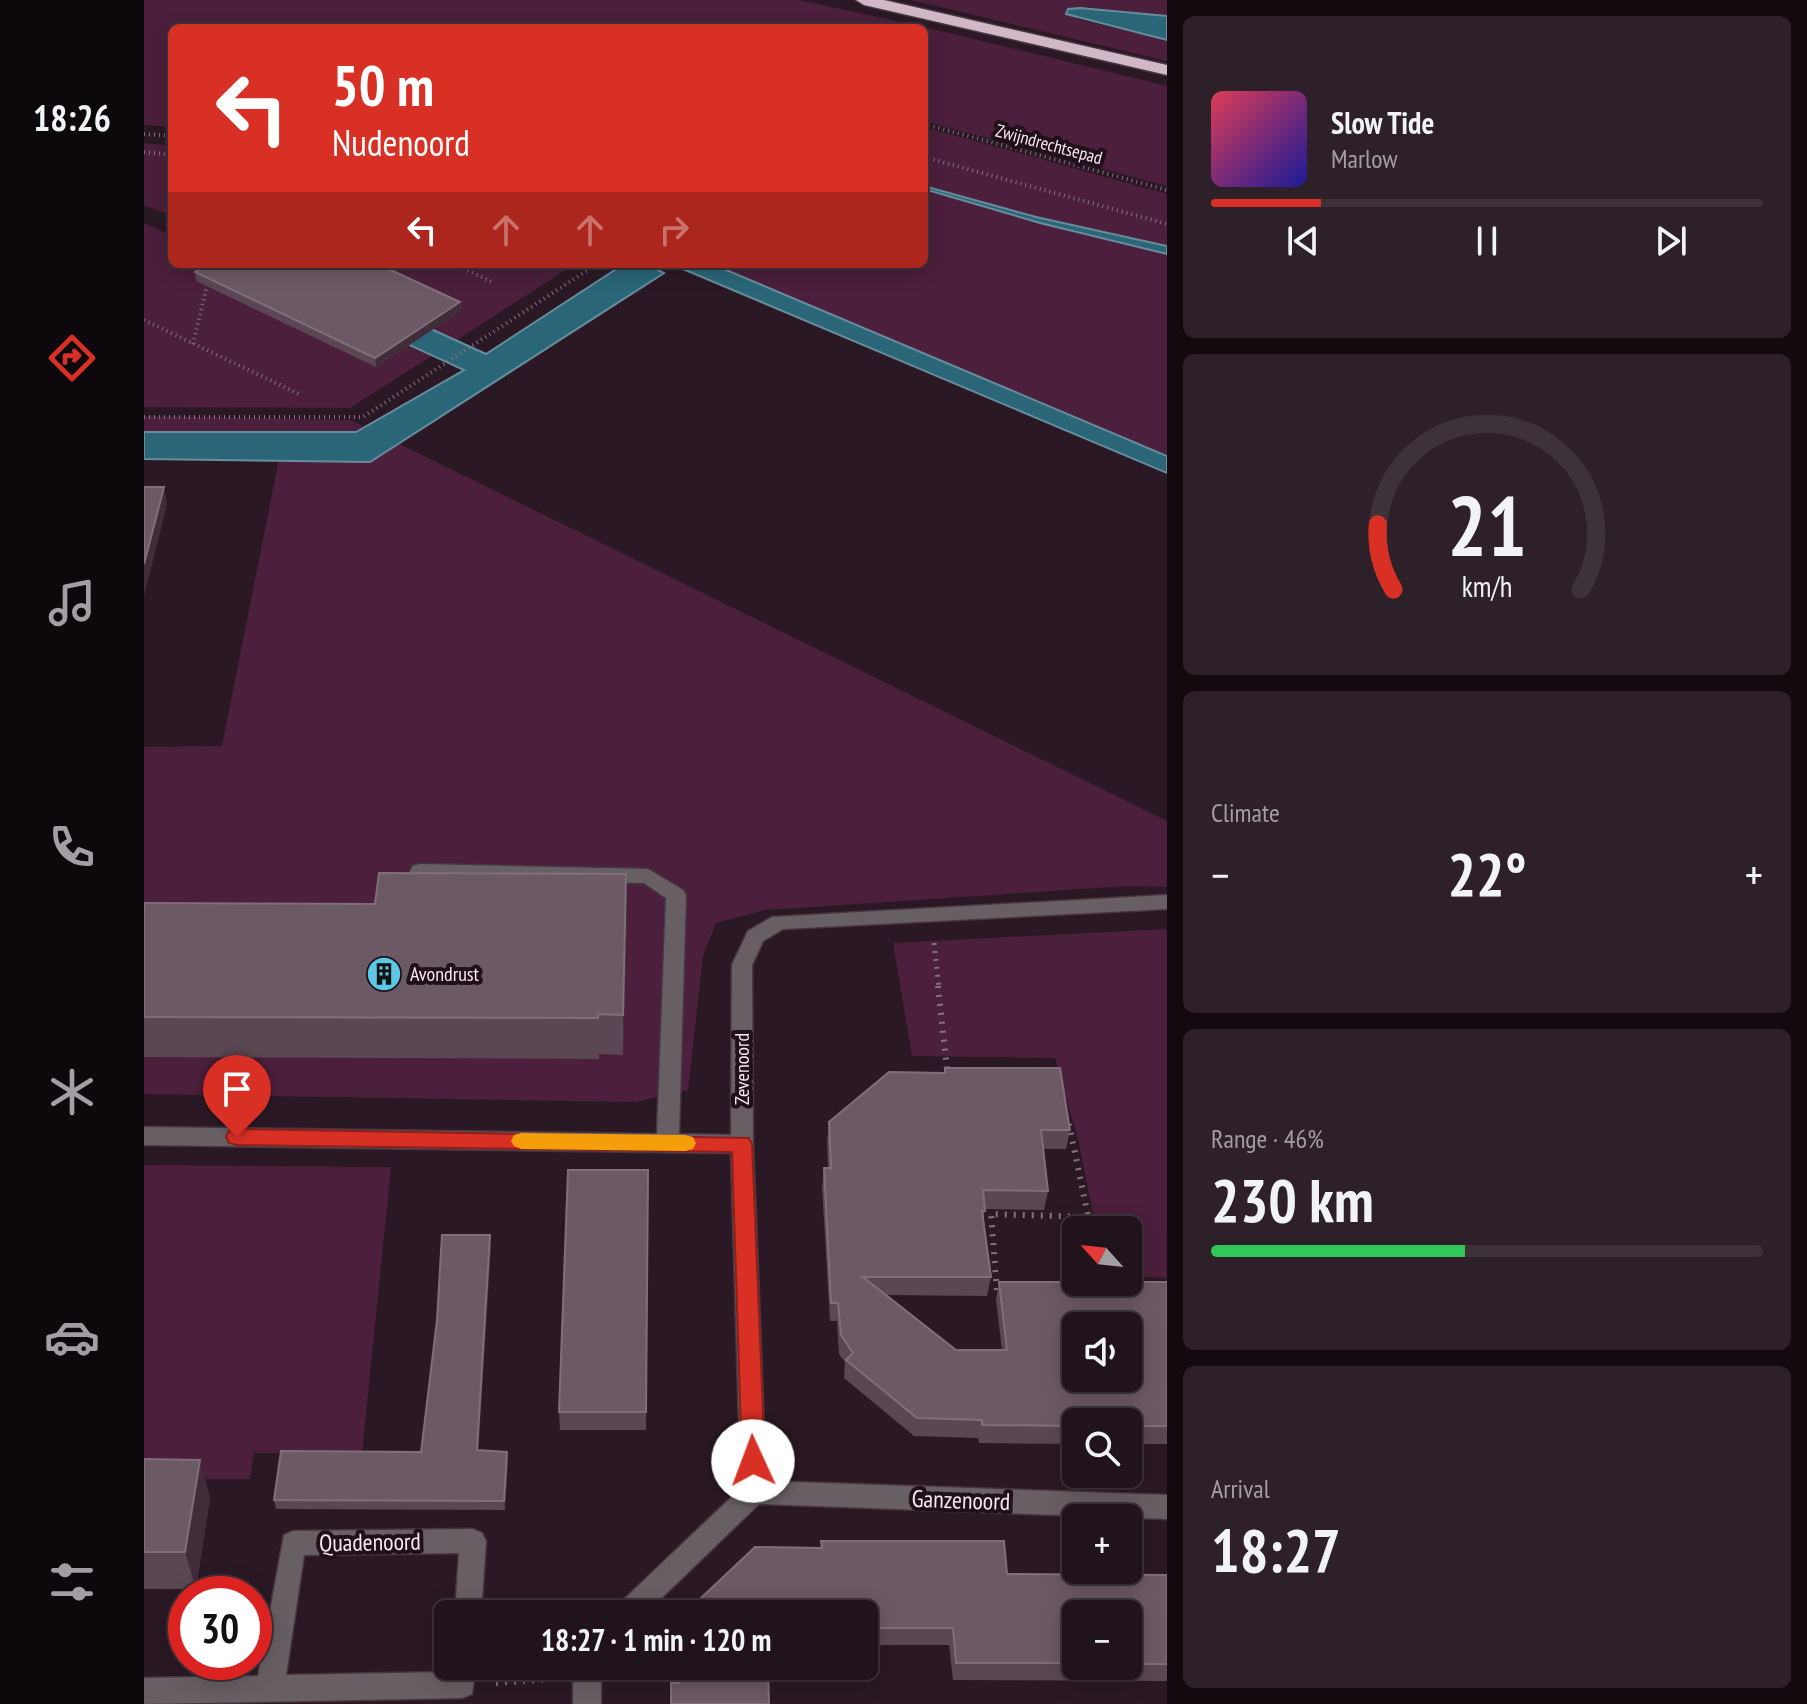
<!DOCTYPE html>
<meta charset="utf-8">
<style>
body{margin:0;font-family:"PT Sans Narrow",sans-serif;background:#2d2028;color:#f1f3f6;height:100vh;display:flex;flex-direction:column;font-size:30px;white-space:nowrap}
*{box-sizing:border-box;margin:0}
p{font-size:26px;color:#a29ea3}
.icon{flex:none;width:44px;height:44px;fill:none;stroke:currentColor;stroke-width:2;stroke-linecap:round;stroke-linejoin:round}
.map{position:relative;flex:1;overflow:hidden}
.drawer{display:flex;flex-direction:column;gap:16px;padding:16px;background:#120a0f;width:640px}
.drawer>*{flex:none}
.hud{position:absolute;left:24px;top:24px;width:760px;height:244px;border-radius:12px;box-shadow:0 4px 20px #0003,0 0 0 2px #3d323a;background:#d93025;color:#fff;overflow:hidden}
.needle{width:52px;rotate:297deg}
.buttons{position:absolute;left:918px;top:1216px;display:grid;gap:16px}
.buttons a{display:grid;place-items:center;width:80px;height:80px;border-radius:12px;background:#20131b;box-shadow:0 4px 20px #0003,0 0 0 2px #3d323a;font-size:40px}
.speed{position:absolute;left:24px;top:1576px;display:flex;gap:16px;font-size:40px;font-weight:700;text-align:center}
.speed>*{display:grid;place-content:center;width:104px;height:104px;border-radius:50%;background:#20131b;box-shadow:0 4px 20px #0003,0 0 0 2px #3d323a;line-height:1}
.speed .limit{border:12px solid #d22;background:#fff;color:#111}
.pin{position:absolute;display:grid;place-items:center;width:68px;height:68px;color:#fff;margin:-82px -34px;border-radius:50% 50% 50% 0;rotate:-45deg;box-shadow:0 0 8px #0007}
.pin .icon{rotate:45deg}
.me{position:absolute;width:88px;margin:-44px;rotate:358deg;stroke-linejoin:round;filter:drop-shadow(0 0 6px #0008)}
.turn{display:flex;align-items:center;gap:28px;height:168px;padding:0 32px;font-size:36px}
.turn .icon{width:104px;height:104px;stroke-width:2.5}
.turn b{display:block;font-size:56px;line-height:68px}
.lanes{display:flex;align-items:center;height:76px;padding:0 32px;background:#0003;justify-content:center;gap:40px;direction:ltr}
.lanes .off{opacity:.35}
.big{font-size:60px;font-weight:800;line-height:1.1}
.drawer .widget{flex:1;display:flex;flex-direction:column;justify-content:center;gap:12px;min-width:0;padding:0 28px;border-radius:12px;background:#2d2028}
.drawer .dial{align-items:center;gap:0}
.dial svg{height:208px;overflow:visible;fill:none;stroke:#3d323a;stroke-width:7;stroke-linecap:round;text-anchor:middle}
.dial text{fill:#f1f3f6;stroke:none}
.song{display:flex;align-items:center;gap:24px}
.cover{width:96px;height:96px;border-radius:12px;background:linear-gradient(135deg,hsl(350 70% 55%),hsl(240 70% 35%))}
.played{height:8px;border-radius:4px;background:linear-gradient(90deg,#d93025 20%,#3d323a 20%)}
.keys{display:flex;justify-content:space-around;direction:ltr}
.heat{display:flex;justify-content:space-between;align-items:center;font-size:44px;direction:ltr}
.charge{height:12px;border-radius:6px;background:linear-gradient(90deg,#34c759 46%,#3d323a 0)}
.trip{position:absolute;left:290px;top:1600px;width:444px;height:80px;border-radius:12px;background:#20131b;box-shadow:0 4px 20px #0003,0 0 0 2px #3d323a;font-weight:800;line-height:80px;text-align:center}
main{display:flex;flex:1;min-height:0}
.dock{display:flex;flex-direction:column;width:144px;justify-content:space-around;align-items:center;background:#0d080b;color:#a29ea3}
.dock .icon{width:56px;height:56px}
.dock .selected{color:#d93025}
.dock b{font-size:36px;color:#f1f3f6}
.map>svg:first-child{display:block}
.green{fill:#4c1f3c}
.water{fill:#2a6678;stroke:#678d9c;stroke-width:2}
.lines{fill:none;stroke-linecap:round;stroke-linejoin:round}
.minor-casing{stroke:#473641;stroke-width:3}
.highway-casing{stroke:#473641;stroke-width:3}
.path-far2{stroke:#83737d;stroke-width:4;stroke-dasharray:1 4;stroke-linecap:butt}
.path-far1{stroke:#83737d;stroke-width:5;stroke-dasharray:2 6;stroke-linecap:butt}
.path{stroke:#83737d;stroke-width:6;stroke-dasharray:2 7;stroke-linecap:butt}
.minor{fill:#685f64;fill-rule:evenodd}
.highway{fill:#d0b8c6;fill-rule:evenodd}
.wall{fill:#5a4753;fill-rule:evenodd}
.shaded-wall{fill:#402d39}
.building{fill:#6b5964;stroke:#806f7a;stroke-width:2;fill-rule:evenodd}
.route{fill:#d93025;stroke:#8d1f18;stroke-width:2}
.slow{fill:#f59e0b}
.labels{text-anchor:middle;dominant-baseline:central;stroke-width:8;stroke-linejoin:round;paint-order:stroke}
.far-street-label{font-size:18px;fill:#f6e9f0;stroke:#20101a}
.poi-label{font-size:20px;fill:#f6e9f0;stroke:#20101a;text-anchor:start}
.street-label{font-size:20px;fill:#f6e9f0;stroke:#20101a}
.near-street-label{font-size:24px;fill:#f6e9f0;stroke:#20101a}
</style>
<main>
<nav class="dock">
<b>18:26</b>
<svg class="icon selected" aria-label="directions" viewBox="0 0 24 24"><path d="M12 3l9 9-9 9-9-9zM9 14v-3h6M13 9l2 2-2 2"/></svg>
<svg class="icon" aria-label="music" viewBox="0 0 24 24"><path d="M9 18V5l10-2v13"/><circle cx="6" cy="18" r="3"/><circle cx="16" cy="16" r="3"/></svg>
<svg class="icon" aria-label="phone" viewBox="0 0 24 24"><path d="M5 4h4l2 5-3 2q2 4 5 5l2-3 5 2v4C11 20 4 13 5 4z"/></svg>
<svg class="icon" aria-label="climate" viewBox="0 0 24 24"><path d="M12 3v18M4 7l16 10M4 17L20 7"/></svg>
<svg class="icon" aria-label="car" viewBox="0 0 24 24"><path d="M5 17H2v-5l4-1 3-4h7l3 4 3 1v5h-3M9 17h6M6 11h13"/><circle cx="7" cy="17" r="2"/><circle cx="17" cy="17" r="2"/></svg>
<svg class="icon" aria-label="filters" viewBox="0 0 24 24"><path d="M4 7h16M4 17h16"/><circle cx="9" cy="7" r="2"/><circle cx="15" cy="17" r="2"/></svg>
</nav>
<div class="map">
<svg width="1023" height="1704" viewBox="0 0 1023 1704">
<rect width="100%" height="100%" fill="#2a1924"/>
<g class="green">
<path d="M0 0H655L776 26 1023 86V186L780 121V28H28V127L0 125Z"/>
<path d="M767 0H1023V16L936 8 933 19 1023 40V61Z"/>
<path d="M780 127 1023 194V246L892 217 780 185Z"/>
<path d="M0 143 28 146V216L0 205Z"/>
<path d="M780 189 896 223 1023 254V456L568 264H780Z"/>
<path d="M0 223 28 236V264H90L289 355 206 408 0 407Z"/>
<path d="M144 264H431L311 341Z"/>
<path d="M0 416 207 420 1023 821V887L982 886 621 910 572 923 559 956 544 1090 491 1102 0 1094V747L78 746 139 439H0Z"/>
<path d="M1023 929V1278L984 1276V1230H952L935 1143 911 1058 768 1056 749 943Z"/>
<path d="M0 1165 247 1167 218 1453H110L106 1479H0Z"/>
</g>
<g class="water">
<path d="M936 8 1023 16V40L922 14 924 9Z"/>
<path d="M780 186 892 217 1023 246V254L896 223 780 189Z"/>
<path d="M90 264H144L342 354 480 264H503L520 273 226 462 0 459V432H212L320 370Z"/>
<path d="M527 264H568L1023 456V473Z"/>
</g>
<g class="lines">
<g class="minor-casing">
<g id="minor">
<path d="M276 864 504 869 539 890 542 895 535 1134 587 1135 588 965 604 931 628 917 1023 895V909L639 929 619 941 608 965 609 1144 622 1481 1023 1495V1519L615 1504 501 1614H470L474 1605 597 1488 587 1153 0 1145V1127L513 1134 522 898 500 883 276 878 269 876 266 871 269 866Z"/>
<path d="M329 1529 338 1533 342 1541 337 1614H311L315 1553 160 1555 142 1675 305 1672 306 1666H332L328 1694 318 1698 0 1704V1678L114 1676 140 1535 149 1531Z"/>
<path d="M434 1666H460L457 1676V1704H429V1676Z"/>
</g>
</g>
<g class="highway-casing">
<path id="highway" d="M712 0H740L1023 65V75L720 5Z"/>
</g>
<g class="path-far2">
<path d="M780 124 1023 190"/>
<path d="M0 134 28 136"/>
<path d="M0 152 28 155"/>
<path d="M780 157 1023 224"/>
<path d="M310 264 348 282"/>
<path d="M0 320 157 395"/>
<path d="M49 344 64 281"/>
<path d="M0 417H219L453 264"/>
</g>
<path class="path-far1" d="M790 943 795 988"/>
<g class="path">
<path d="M794 986 803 1069H806"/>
<path d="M925 1124 947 1230"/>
<path d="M860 1292H853L847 1214 945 1217"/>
<path d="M352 1683 406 1679"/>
</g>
<use href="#minor" class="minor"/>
<use href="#highway" class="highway"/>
</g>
<g class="wall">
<path d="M51 272 316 302 317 311 232 367 52 281Z"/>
<path d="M0 903 483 915 479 1055 455 1054V1059L0 1057Z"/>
<path d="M801 1068 926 1130 922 1149H900L904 1191 900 1210 841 1209 839 1222 847 1277 843 1296 743 1295 812 1350H858L852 1300 855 1282H1023V1444H984V1422H932V1444L835 1443 834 1438 770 1436 700 1378 701 1362 695 1354 693 1321H686L678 1187 680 1168H684L683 1141 685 1122 800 1073Z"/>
<path d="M504 1170 502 1430H416L415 1412Z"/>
<path d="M347 1245 334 1450 364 1461 361 1510 132 1509 130 1500 277 1452Z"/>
<path d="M0 1459 66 1497 52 1589H0Z"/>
<path d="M677 1541 863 1574 1023 1575V1681L809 1680 805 1645H720V1614L677 1548ZM932 1614H984V1666H932Z"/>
</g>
<g class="shaded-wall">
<path d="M316 302 317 311 232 367 231 358Z"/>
<path d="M20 487 23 505 0 596V564Z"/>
<path d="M482 874 483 915 479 1055V1015Z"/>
<path d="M346 1235 347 1245 334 1459 333 1450Z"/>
<path d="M363 1452 364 1461 361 1510 360 1501Z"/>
<path d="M56 1460 66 1497 52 1589 41 1552Z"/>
<path d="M623 1666H637L622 1680Z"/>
</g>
<g class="building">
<path d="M65 264H234L316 302 231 358 51 272Z"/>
<path d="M0 487H20L0 564Z"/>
<path d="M235 873 482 874 479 1015 454 1014V1018L0 1017V903L231 904Z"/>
<path d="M801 1068H916L926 1130H897L904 1191 839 1190 841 1211H838L847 1277H719L812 1350H863L855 1282H1023V1426H984V1422H932V1426L838 1425V1420L773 1418 702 1360 709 1353 697 1335 694 1303H687L680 1168H687L685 1122 745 1072 801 1073ZM932 1326H984V1378H932Z"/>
<path d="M424 1170H504L502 1412H415Z"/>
<path d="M298 1235H346L333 1450 363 1452 360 1501 130 1500 137 1451 277 1452 293 1320Z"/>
<path d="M0 1459 56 1460 41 1552H0Z"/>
<path d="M677 1541H860L863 1574 1023 1575V1664H984V1614H932V1663H812L809 1628H720V1614H540L611 1547 678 1548Z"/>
<path d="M535 1666H624L625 1704H527V1683H535Z"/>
</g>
<path class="route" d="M93 1129 605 1138 608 1144 621 1461 617 1468 609 1471 601 1468 598 1461 588 1152 93 1145 85 1143 82 1137 85 1131Z"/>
<path class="slow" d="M377 1133 541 1135 549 1137 552 1143 549 1149 541 1151 377 1149 370 1146 367 1141 370 1135Z"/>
<defs>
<g id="building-disc" transform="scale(1.8)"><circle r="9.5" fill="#5dc7e8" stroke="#20101a"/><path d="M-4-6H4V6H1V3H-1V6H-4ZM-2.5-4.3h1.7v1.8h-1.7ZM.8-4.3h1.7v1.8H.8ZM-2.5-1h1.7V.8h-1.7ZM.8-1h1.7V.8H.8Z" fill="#111"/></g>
</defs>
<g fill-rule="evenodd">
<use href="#building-disc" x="240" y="974"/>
</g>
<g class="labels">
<g class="far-street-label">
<text transform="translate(905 144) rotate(15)">Zwijndrechtsepad</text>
</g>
<g class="poi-label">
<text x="266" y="974">Avondrust</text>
</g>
<g class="street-label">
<text transform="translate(598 1069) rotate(-90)">Zevenoord</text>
</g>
<g class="near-street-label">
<text transform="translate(817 1500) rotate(2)">Ganzenoord</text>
<text transform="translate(226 1542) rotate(-1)">Quadenoord</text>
</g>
</g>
</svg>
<div class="buttons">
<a><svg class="needle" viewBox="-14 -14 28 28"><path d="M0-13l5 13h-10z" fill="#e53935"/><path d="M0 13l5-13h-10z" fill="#a29ea3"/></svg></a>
<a><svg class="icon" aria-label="sound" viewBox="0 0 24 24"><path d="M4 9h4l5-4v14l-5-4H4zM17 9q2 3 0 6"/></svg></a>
<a><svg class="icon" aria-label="search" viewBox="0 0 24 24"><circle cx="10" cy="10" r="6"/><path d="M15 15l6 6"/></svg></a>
<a>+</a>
<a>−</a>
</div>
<div class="speed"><div class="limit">30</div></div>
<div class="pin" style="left:93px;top:1137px;background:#d93025"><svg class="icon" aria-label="arrive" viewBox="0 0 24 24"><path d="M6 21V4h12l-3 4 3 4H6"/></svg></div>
<svg class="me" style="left:609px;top:1461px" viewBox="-20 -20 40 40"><circle r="19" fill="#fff"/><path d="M0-13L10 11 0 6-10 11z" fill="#d93025"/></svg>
<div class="trip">18:27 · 1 min · 120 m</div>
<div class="hud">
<div class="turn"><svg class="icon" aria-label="left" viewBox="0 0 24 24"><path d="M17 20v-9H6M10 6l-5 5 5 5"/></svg><div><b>50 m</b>Nudenoord</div></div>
<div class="lanes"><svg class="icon" aria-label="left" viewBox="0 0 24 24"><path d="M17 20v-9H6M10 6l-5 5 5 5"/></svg><svg class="icon off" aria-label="ahead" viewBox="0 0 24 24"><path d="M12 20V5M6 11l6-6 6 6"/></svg><svg class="icon off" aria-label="ahead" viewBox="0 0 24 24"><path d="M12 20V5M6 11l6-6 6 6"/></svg><svg class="icon off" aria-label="right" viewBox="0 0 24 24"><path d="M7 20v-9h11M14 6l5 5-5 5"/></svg></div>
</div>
</div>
<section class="drawer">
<div class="widget">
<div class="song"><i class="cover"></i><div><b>Slow Tide</b><p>Marlow</p></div></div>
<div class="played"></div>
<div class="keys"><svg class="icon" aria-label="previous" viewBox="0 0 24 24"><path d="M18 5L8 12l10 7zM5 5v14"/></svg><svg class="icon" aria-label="pause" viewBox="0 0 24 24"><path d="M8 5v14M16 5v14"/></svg><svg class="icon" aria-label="next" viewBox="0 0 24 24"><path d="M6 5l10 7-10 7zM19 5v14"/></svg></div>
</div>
<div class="widget dial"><svg viewBox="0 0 100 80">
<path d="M14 69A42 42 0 1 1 86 69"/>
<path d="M14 69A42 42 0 0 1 8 44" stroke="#d93025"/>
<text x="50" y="56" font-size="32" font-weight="700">21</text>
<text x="50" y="72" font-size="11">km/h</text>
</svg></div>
<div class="widget"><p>Climate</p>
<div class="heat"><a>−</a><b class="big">22°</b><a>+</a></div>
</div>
<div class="widget"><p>Range · 46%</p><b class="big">230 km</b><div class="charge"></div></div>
<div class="widget"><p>Arrival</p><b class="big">18:27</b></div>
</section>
</main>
